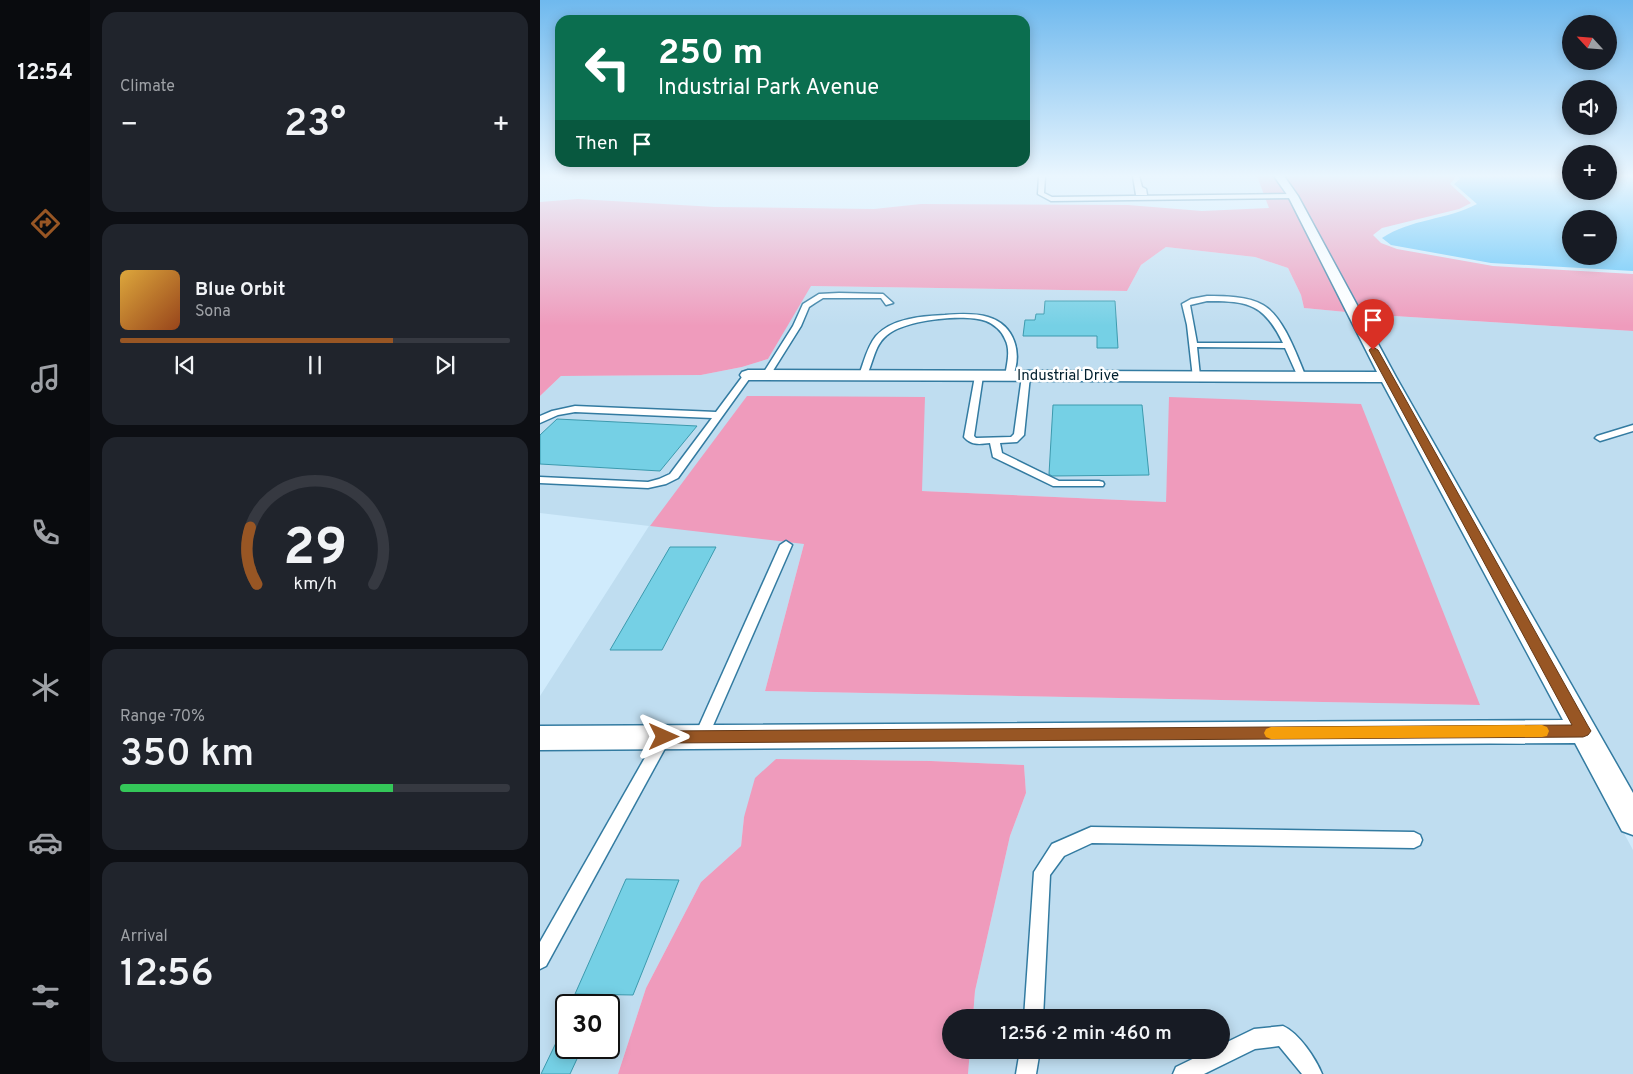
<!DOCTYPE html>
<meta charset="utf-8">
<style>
body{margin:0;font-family:Overpass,sans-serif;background:#20242c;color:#f1f3f6;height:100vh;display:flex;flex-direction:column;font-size:19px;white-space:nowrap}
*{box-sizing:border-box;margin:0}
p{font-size:16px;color:#9ea1a6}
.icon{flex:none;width:28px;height:28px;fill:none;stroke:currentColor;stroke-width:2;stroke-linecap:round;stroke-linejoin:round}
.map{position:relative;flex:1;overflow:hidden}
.panel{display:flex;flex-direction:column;gap:12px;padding:12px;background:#0d0f14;width:450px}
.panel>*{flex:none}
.guide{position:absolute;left:15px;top:15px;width:475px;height:152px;border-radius:15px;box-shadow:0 2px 12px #0003;background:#0b6e4f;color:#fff;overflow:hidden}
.needle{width:32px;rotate:296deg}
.tools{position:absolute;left:1022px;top:15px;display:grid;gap:10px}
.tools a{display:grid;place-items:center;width:55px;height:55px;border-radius:50%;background:#171b24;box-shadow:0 2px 12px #0003;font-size:25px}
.speed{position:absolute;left:15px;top:994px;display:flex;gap:10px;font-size:25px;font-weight:700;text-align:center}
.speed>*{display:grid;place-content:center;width:65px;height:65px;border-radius:50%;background:#171b24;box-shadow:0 2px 12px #0003;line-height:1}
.speed .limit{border:2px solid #111;border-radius:8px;background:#fff;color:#111}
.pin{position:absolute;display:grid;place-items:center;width:42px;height:42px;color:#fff;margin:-51px -21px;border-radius:50% 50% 50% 0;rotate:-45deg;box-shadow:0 0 5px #0007}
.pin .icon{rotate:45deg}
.me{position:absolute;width:55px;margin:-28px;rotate:90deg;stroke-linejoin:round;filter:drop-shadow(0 0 4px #0008)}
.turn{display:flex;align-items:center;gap:18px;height:105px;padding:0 20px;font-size:22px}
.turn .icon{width:65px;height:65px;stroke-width:2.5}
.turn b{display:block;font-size:35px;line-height:42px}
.then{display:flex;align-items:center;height:48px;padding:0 20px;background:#0003;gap:10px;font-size:19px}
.big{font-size:38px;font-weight:600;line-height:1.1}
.panel .card{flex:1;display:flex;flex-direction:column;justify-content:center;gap:8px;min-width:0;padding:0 18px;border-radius:15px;background:#20242c}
.panel .dial{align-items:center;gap:0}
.dial svg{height:130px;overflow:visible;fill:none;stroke:#363941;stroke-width:7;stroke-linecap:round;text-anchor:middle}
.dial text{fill:#f1f3f6;stroke:none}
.song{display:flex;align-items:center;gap:15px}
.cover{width:60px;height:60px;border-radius:8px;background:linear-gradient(135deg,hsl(40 70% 55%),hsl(20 70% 35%))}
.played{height:5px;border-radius:2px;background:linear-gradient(90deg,#985624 70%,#363941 70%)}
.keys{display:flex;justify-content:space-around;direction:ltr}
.heat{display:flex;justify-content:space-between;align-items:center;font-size:28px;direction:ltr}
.charge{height:8px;border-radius:4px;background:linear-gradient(90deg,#34c759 70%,#363941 0)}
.trip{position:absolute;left:402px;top:1009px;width:288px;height:50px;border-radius:25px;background:#171b24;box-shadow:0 2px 12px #0003;font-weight:600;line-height:50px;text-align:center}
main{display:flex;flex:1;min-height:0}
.dock{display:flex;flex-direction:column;width:90px;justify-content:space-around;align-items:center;background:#090b0e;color:#9ea1a6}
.dock .icon{width:35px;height:35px}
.dock .on{color:#985624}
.dock b{font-size:22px;color:#f1f3f6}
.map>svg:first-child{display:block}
.built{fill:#bfddf0;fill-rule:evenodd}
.green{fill:#ef9bbc}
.water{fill:#5ac1f7;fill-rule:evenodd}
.building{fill:#75d0e5;stroke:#3c9aae}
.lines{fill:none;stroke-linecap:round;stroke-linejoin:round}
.lane-casing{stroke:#337ba1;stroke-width:3}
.street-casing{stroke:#337ba1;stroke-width:3}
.lane{fill:#fff;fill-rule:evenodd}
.street{fill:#fff;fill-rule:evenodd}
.route{fill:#985624;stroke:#633817}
.slow{fill:#f59e0b}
.labels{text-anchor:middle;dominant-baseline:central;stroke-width:5;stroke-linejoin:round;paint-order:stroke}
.far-street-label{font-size:15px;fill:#011f2e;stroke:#fff}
</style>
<main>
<nav class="dock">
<b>12:54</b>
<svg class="icon on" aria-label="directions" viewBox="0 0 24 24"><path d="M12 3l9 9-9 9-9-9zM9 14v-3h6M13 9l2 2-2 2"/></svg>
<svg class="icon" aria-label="music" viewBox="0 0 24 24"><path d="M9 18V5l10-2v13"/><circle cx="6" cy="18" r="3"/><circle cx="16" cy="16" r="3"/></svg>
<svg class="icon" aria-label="phone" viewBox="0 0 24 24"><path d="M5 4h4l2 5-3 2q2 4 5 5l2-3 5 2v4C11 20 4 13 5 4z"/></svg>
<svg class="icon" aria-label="climate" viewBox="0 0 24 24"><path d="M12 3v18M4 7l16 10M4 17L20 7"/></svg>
<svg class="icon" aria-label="car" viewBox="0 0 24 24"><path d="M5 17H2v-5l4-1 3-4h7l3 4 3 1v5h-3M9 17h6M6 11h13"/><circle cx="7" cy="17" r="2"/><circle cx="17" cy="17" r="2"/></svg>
<svg class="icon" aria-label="filters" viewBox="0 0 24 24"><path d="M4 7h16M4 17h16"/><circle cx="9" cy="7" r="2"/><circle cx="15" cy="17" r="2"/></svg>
</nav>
<section class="panel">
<div class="card"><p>Climate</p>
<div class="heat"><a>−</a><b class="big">23°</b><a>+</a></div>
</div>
<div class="card">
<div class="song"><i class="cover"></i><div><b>Blue Orbit</b><p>Sona</p></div></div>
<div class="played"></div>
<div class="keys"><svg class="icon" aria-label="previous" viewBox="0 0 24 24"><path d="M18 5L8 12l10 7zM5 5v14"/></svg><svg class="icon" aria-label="pause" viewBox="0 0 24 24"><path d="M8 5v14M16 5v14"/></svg><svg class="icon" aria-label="next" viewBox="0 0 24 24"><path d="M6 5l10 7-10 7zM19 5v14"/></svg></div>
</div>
<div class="card dial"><svg viewBox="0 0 100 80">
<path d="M14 69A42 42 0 1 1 86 69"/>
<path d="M14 69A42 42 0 0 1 10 34" stroke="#985624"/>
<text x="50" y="56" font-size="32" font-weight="700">29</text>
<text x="50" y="72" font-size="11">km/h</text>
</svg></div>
<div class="card"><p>Range · 70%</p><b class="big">350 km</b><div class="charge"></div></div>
<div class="card"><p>Arrival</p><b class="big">12:56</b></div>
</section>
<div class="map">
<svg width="1093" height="1074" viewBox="0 0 1093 1074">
<rect width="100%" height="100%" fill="#d0ebfc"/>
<g class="built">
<path d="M626 247 715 257 748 268 761 295 764 308 806 312 838 373 201 371 198 378 842 381 1024 720 0 727V696L109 526 0 513V396L21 376 161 375 202 367 228 359 270 286 587 291 601 265ZM630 398 939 705 225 691 264 544 382 491 626 502Z"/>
<path d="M822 314 1093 331V794L1065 741Z"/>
<path d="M1035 742 1093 850V1074H428L430 1050H681V1018L433 1017 435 991 470 836 486 793 484 765 391 761 236 759 204 817 201 846 161 882 106 988 78 1074H0V749ZM26 1005H69V1048H26Z"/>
</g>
<g class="green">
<path d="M717 176H733L747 195 806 312 764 308 761 295 748 268 715 257 626 247 601 265 587 291 271 286 228 359 202 367 161 375 21 376 0 396V202L38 199 175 207 334 209 381 204 588 205 662 211 729 208Z"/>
<path d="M744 176H914L915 178 910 184 931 203 919 209 842 228 833 235 841 243 857 249 953 266 1093 274V331L822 314 759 196Z"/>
<path d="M207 396 385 397 382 491 626 502 629 397 821 404 940 705 225 691 264 544 110 526Z"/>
<path d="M236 759 391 761 484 765 486 793 470 836 435 991 433 1017 411 1018V1050H430L428 1074H78L106 988 161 882 201 846 204 817 215 778Z"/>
</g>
<path class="water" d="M918 176H1031V191H1069V176H1093V271L951 263 851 245 842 238C870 219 907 220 937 204L914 184 920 179ZM1031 219H1069V256H1031Z"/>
<g class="building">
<path d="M505 301H575L578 348H557V336H483L485 320H495L496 314H504Z"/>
<path d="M513 405H602L609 475 512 476 509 474Z"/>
<path d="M17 419 157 426 120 471 0 464V435Z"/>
<path d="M130 547H176L122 650H70Z"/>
<path d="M86 879 139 880 93 995 35 994Z"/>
<path d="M26 1022V1048H42L30 1074H1Z"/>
</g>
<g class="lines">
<g class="lane-casing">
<g id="lane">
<path d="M499 176H505L504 193 512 197 753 194 756 196 753 198 511 201 498 194Z"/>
<path d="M593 176H599L602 187 606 189 607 195H596Z"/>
<path d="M299 293 343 294 353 303 346 305 341 298H283L275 303 269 307 261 326 229 377H223L222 375 253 326 263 304 279 294Z"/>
<path d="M667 296C684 296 708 296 723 305 744 317 757 356 766 377L765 379H759L758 377 745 348 657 347 660 376 659 378H653L647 325 642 304 651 299ZM667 301C709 301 724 304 743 343H657L650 305Z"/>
<path d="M405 315C419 314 435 313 448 317 475 325 483 354 472 378H466L465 376C467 364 471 350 465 339 462 331 454 324 446 321 424 313 363 320 346 336 334 346 333 364 326 377H320L319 375C324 362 327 347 336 336 352 318 383 316 405 315Z"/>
<path d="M208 372 212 375 138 478 126 484 108 488 0 483V477L108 482 119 479 130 474 172 418 35 412 18 415 0 423V416L12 411 35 406 176 412 205 373Z"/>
<path d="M439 373 443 376 434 436 436 438 471 437 474 434 482 376 483 374H489L490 376 484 435 477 442 460 443 462 453 519 481H559L563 482 564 484 563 486H513L453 457 450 443C440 444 432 446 424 437L435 376Z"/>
<path d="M1093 425V431L1060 441 1055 438 1057 436Z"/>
<path d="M246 541 252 545 168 737 166 741 161 743 156 741 154 737 240 545Z"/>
<path d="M124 731 129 733 131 737 129 741 6 966 0 969V942L119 733Z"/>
<path d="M551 827 874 832 880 835 882 840 880 845 874 848 552 843 524 856 510 875 503 1018H484L494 872 512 844Z"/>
<path d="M743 1026C759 1033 776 1059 782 1074H762L739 1046 715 1049 664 1074H633L636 1067 671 1050H681V1045L714 1029Z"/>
<path d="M480 1050H500L496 1074H476Z"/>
</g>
</g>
<g class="street-casing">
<path id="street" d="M734 176H744L758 196 856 377 1093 793V835L1082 831 1035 743 0 750V726L1023 720 842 382 208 380 202 378 200 375 202 372 208 370 837 372 748 196Z"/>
</g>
<use href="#lane" class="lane"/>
<use href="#street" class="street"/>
</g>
<linearGradient id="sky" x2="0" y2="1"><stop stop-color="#6fb9ee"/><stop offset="0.54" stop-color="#eaf6fe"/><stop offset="1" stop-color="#eaf6fe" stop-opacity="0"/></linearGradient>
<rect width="1093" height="326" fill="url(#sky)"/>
<path class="route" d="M833 347 838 350 1048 726 1051 731 1048 735 1043 737 124 743 119 741 117 737 119 732 124 731 1032 725 829 350Z"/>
<path class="slow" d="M1002 725 1007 727 1009 731 1007 736 1002 737 731 739 726 737 724 733 726 729 731 727Z"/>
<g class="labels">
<g class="far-street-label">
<text x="528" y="376">Industrial Drive</text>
</g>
</g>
</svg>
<div class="tools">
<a><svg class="needle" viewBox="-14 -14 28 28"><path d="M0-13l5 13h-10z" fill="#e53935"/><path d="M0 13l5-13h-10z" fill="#9ea1a6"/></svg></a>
<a><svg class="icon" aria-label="sound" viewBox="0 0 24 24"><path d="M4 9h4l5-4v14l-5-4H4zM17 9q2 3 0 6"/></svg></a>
<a>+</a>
<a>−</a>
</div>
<div class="speed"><div class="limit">30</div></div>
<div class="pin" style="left:833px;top:350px;background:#d93025"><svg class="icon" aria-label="arrive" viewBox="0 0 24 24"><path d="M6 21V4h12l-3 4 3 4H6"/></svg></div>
<svg class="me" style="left:124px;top:737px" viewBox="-20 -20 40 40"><path d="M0-17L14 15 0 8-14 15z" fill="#985624" stroke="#fff" stroke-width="4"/></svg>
<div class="trip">12:56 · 2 min · 460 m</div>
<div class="guide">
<div class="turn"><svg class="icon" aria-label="left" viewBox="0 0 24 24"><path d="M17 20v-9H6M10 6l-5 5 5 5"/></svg><div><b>250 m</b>Industrial Park Avenue</div></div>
<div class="then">Then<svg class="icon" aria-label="arrive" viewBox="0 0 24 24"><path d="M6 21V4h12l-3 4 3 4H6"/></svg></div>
</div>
</div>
</main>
